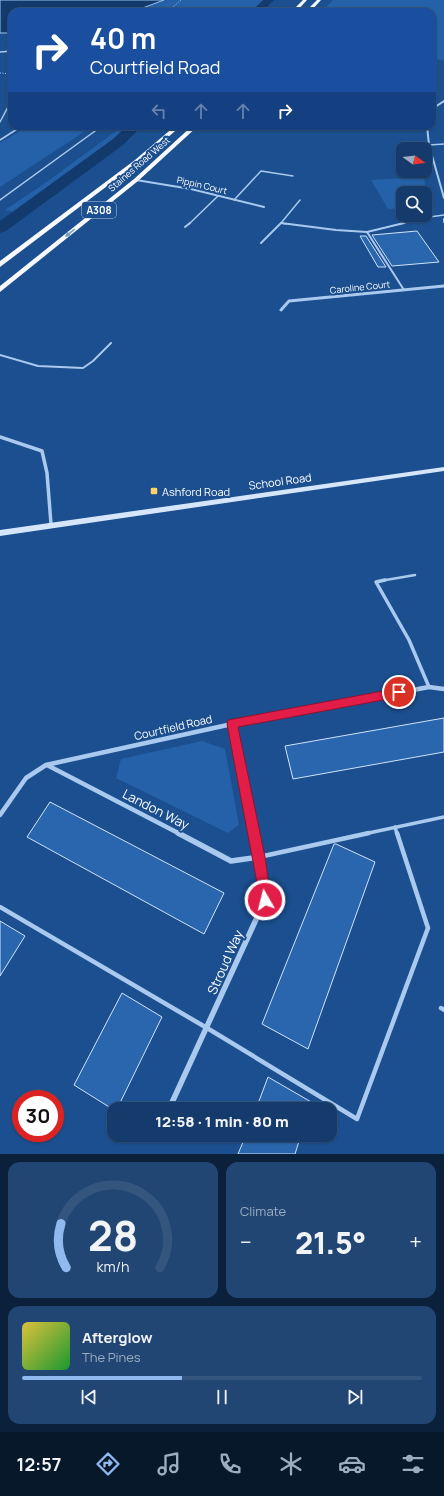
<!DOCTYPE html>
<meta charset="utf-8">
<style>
body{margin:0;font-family:Manrope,sans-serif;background:#214673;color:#f1f3f6;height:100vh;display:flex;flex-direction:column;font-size:15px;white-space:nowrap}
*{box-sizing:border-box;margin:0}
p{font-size:13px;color:#9dadc1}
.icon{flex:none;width:22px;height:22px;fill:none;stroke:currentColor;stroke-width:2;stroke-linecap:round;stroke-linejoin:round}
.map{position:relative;height:1154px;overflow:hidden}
.side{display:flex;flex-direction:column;gap:8px;padding:8px;background:#0b203b;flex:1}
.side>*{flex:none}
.guide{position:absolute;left:8px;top:8px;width:428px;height:122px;border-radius:12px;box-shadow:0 1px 3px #0004,0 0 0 1px #33557e;background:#1a4fa0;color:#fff;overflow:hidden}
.needle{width:26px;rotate:105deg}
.tools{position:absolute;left:396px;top:142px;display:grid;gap:8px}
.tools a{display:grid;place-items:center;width:36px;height:36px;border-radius:8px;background:#143b6b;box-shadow:0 1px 3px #0004,0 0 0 1px #33557e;font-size:20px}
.speed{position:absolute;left:12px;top:1090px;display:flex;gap:8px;font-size:20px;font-weight:700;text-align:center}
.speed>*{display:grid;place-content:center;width:52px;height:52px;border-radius:50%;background:#143b6b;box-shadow:0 1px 3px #0004,0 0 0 1px #33557e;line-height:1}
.speed .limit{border:6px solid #d22;background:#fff;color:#111}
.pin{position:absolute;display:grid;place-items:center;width:34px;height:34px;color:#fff;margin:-17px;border:2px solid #fff;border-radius:50%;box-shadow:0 1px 4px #0007}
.me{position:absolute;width:44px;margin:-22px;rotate:352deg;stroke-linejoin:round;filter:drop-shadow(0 0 3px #0008)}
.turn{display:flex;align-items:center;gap:14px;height:84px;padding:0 16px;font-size:18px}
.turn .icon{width:52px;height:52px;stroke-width:2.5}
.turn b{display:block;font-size:28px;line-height:34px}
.lanes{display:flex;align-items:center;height:38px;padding:0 16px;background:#0003;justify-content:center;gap:20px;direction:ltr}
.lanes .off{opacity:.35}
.big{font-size:30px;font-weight:800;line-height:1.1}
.side .widget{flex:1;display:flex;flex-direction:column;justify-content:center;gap:6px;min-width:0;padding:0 14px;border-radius:12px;background:#214673}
.side .dial{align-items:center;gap:0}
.dial svg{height:104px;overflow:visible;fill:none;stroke:#33557e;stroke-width:7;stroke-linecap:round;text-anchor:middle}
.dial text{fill:#f1f3f6;stroke:none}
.song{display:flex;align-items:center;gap:12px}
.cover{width:48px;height:48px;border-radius:6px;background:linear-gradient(135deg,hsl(50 70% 55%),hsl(130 70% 35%))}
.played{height:4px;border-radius:2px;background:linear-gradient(90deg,#90b9f0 40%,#33557e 40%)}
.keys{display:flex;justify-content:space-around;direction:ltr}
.heat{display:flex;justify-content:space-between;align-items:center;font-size:22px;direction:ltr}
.side .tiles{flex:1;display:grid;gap:8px;grid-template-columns:1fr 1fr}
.widget:last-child{grid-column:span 2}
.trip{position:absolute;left:107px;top:1102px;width:230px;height:40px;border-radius:12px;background:#143b6b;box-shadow:0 1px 3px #0004,0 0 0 1px #33557e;font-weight:800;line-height:40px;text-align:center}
.dock{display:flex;height:64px;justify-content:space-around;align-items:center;background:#08182b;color:#9dadc1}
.dock .icon{width:28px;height:28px}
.dock .active{color:#90b9f0}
.dock b{font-size:18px;color:#f1f3f6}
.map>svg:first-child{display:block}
.green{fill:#2461a8}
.water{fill:#123a6d;stroke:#9cc4f0}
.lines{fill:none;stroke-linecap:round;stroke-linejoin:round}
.canal{fill:#123a6d;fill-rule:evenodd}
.building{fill:#2a66ad;stroke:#cfe3fa}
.path{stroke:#a9c9ee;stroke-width:1;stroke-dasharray:1 1.5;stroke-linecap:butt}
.service-far4{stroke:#a9c9ee;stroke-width:1.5}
.service-far3{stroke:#a9c9ee;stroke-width:2}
.service-far2{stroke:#a9c9ee;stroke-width:2.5}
.service-far1{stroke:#a9c9ee;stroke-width:3.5}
.service{stroke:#a9c9ee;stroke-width:4.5}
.minor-far4{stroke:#a9c9ee;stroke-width:2}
.minor-far3{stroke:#a9c9ee;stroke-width:3}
.minor-far2{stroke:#a9c9ee;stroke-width:3.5}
.minor-far1{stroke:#a9c9ee;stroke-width:4.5}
.minor{stroke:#a9c9ee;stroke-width:5.5}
.secondary{fill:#d6e6fa;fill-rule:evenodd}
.trunk{fill:#f8faff;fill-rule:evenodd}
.oneway{fill:#7e9cc1}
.route{fill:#e11d48;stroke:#92132f}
.poi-dot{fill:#ffd166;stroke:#1b4f8f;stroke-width:1.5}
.labels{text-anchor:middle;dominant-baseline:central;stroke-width:4;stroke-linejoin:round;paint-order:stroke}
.far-street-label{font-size:9px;fill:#fff;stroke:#1b4f8f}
.shield{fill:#1b4f8f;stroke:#bbcadd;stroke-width:1}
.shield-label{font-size:10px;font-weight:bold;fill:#fff}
.street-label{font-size:11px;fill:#fff;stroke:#1b4f8f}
.poi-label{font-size:11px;fill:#fff;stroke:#1b4f8f;text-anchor:start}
.near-street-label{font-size:13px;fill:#fff;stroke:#1b4f8f}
</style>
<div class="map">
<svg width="444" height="1154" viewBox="0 0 444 1154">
<rect width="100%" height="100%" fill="#1b4f8f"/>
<g class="green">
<path d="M164 0H266L253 12H153L148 10 132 12Z"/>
<path d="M333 0H444V60L432 59V12H321Z"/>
<path d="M28 126H90L78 136 0 187V143Z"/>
<path d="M123 126H131L115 140 15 212 5 210 48 181Z"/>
<path d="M424 177 428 207H425V193H403V208L388 209 371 180Z"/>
<path d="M202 741 225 749 239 825 228 833 116 778 121 759Z"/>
</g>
<path class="water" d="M0 0H164L132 12H12V33H0Z"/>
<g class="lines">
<g class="canal">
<path d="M263 0H274L262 12H251Z"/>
<path d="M127 126H142L123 145 6 231 0 233V221L113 139Z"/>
</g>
</g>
<g class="building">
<path d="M417 231 439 262 392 266 372 235Z"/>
<path d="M360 236H366L386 267H378Z"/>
<path d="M444 718V752L293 779 285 746Z"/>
<path d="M50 802 224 893 204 934 27 837Z"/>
<path d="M334 844H336L375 862 308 1049 262 1024Z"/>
<path d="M0 921 25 936 0 976Z"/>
<path d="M122 993 162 1017 117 1109H114V1110L74 1085Z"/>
<path d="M268 1077 313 1103 311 1109H256Z"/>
<path d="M246 1135H301L295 1154H238Z"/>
</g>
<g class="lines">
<g class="path">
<path d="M167 12 181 0"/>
<path d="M0 73 12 74"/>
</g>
<g class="service-far4">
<path d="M0 52 12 51"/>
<path d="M0 122 10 103 12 102"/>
<path d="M0 140 22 126"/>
<path d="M429 145 444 144"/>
<path d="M0 200 102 126"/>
<path d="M234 200 261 171 293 176"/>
<path d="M189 224 218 196"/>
<path d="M286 224 281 223 300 200"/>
<path d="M400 224 422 218 444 215"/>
</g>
<g class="service-far3">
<path d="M281 223 336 230 367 232 404 223"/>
<path d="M185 227 190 223"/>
<path d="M367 232 404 290"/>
<path d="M261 243 281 223"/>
<path d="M0 355 38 366 83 368 93 361 111 343"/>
</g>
<path class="service-far2" d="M380 581 415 575"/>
<g class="service-far1">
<path d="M385 580 376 582 409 640 429 687"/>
<path d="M395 827 397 834"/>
<path d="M364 834 444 817"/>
</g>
<g class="service">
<path d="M259 857 369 833"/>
<path d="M0 907 207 1028 357 1119 428 928 397 833"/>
<path d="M441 1008 444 1010"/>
</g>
<g class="minor-far4">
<path d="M432 109 444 101"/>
<path d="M427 126 429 145 444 198"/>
<path d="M136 180 191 189 264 207"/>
<path d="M444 219V222"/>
</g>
<path class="minor-far3" d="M281 310 289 301 444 286"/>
<path class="minor-far2" d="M0 437 42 451 47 473 51 524"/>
<g class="minor-far1">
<path d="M232 724 254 834"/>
<path d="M47 765 180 834"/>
<path d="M0 815 26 778 46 765 232 724 429 687 444 689"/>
</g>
<g class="minor">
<path d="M178 833 231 861 259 857"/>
<path d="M169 1109 265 900 254 833"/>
</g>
<path class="secondary" d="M444 467V471L0 536V530Z"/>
<g class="trunk">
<path d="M303 0H307L296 12H291Z"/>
<path d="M317 0H321L310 12H305Z"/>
<path d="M175 126H181L139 162 0 267V261L135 160Z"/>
<path d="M192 126H198L138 181 0 292V286L134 179Z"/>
</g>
</g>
<defs><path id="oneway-solid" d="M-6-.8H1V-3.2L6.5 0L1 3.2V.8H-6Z"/></defs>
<use class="oneway" href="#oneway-solid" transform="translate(70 233) rotate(141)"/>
<path class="route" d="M399 688 402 689 404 692 402 695 399 697 238 727 265 857 271 900 269 904 265 906 261 904 227 724 228 720Z"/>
<rect class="poi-dot" x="150" y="487" width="8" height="8" rx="2"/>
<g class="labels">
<g class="far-street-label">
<text transform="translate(139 164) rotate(-41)">Staines Road West</text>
<text transform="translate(202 185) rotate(13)">Pippin Court</text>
<text transform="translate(360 287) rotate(-6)">Caroline Court</text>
</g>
<rect class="shield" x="82" y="202" width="34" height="16" rx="3"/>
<g class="shield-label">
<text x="99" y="210">A308</text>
</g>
<g class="street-label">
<text transform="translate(280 481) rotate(-8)">School Road</text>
<text transform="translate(173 727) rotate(-13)">Courtfield Road</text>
</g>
<g class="poi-label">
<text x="162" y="491">Ashford Road</text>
</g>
<g class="near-street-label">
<text transform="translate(156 809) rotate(27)">Landon Way</text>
<text transform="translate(225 962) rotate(-66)">Stroud Way</text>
</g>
</g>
</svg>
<div class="tools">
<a><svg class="needle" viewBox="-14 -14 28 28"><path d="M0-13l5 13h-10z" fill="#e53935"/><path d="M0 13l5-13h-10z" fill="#9dadc1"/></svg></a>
<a><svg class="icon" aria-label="search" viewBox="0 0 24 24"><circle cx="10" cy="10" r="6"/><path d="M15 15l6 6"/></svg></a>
</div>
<div class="speed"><div class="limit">30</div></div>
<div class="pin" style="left:399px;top:692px;background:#d93025"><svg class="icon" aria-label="arrive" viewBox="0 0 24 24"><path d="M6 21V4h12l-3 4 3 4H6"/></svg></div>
<svg class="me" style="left:265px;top:900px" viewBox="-20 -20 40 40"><circle r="17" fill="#e11d48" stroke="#fff" stroke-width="3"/><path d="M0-11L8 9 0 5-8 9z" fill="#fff"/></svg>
<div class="trip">12:58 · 1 min · 80 m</div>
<div class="guide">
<div class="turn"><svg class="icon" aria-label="right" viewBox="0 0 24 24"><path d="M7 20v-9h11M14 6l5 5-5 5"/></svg><div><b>40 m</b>Courtfield Road</div></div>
<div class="lanes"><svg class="icon off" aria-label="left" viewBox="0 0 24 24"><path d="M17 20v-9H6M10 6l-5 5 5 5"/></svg><svg class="icon off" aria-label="ahead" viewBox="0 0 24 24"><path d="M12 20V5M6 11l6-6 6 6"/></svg><svg class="icon off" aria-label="ahead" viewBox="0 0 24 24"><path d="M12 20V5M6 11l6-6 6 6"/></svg><svg class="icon" aria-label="right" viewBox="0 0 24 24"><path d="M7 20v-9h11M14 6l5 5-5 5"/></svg></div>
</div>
</div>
<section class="side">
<div class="tiles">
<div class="widget dial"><svg viewBox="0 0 100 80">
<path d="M14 69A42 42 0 1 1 86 69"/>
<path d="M14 69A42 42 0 0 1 10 35" stroke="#90b9f0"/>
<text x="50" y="56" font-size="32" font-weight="700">28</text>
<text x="50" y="72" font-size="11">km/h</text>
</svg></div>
<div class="widget"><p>Climate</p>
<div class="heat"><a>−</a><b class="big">21.5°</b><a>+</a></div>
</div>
<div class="widget">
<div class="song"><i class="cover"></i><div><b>Afterglow</b><p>The Pines</p></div></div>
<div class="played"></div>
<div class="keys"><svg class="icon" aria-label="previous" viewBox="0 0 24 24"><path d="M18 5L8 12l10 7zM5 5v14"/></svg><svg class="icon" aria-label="pause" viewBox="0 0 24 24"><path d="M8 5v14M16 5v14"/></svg><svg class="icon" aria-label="next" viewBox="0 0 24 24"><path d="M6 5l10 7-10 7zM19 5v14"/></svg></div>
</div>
</div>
</section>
<nav class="dock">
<b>12:57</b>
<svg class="icon active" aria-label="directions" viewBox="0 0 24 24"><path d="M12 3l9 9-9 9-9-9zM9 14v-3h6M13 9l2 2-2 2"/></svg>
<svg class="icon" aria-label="music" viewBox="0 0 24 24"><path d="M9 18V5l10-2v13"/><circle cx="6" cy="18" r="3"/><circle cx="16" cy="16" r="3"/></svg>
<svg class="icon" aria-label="phone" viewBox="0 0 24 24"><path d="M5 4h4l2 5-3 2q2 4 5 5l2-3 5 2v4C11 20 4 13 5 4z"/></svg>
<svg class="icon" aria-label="climate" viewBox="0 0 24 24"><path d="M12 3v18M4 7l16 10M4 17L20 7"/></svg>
<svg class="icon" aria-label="car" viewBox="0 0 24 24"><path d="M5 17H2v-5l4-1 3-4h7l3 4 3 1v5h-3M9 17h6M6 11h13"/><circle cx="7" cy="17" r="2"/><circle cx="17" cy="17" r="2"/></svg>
<svg class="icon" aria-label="filters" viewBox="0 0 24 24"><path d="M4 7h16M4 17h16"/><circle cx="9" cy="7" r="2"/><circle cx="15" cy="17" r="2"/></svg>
</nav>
